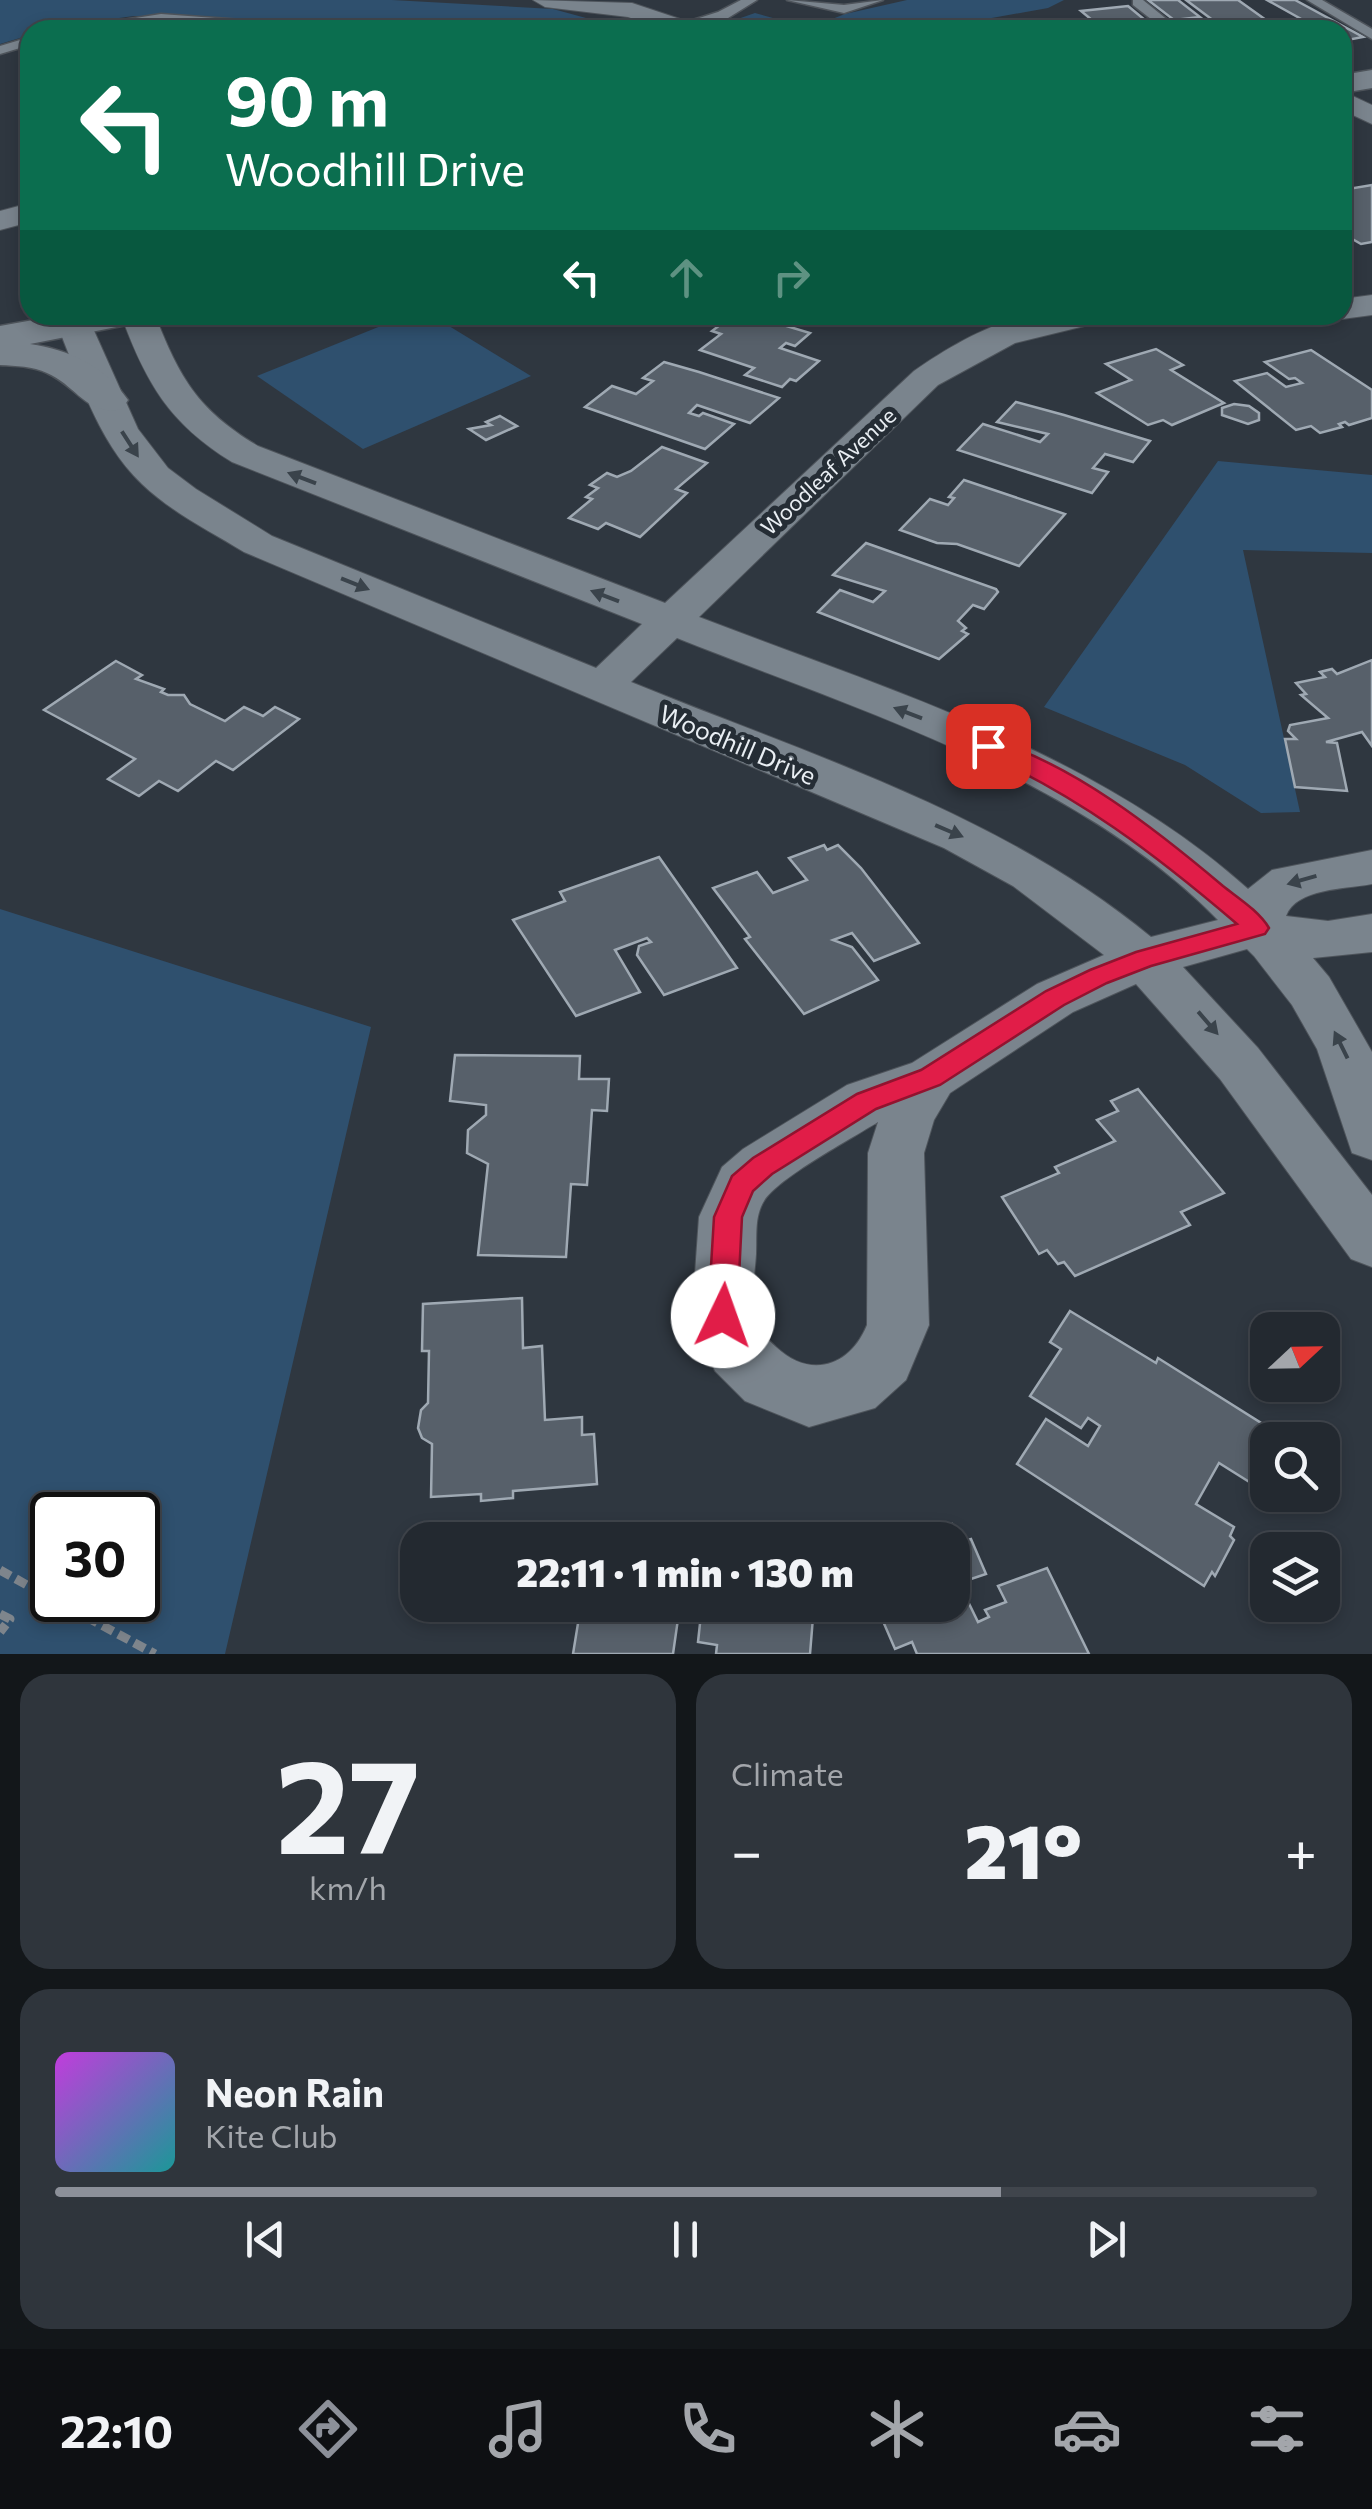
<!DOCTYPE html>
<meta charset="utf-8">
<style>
body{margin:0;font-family:Commissioner,sans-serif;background:#2f353c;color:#f1f3f6;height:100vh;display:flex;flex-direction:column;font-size:38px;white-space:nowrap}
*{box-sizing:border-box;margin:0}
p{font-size:32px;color:#a3a6ab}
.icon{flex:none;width:55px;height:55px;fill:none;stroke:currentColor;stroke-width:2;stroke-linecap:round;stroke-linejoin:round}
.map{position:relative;height:1654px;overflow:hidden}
.details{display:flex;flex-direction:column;gap:20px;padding:20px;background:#13171a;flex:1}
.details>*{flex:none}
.banner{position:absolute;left:20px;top:20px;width:1332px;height:305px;border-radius:30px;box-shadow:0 5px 15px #0003,0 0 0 2px #40454c;background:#0b6e4f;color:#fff;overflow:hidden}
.needle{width:65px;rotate:68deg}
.controls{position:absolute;left:1250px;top:1312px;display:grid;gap:20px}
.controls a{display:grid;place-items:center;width:90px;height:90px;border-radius:20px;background:#232930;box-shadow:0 5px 15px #0003,0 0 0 2px #40454c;font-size:50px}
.speed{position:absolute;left:30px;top:1492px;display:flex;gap:20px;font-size:50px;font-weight:700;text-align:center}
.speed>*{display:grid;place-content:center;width:130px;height:130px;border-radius:50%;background:#232930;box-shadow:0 5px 15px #0003,0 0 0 2px #40454c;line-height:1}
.speed .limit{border:5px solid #111;border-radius:15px;background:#fff;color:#111}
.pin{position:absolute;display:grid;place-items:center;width:85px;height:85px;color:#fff;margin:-42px;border-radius:20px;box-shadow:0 5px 15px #0006}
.me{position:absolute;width:110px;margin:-55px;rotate:3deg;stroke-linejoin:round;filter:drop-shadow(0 0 8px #0008)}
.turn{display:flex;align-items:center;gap:35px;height:210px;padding:0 40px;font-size:45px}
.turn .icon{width:130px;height:130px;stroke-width:2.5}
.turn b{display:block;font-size:70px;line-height:85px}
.lanes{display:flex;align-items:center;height:95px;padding:0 40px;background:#0003;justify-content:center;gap:50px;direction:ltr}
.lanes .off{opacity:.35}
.big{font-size:75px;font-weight:800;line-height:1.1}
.details .widget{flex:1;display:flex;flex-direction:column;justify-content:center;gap:15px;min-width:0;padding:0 35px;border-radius:30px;background:#2f353c}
.details .dial{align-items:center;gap:0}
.dial b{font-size:130px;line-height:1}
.song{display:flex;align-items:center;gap:30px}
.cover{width:120px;height:120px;border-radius:15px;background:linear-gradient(135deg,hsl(290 70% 55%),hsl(180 70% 35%))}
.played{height:10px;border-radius:5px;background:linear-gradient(90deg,#8c9099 75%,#40454c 75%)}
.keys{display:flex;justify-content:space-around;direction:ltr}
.heat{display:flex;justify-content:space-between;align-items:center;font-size:55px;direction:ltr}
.details .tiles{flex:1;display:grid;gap:20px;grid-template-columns:1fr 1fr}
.widget:last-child{grid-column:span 2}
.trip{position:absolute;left:400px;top:1522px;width:570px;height:100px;border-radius:30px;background:#232930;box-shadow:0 5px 15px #0003,0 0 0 2px #40454c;font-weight:800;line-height:100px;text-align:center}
.tab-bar{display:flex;height:160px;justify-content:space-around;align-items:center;background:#0e1013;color:#a3a6ab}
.tab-bar .icon{width:70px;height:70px}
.tab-bar .on{color:#8c9099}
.tab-bar b{font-size:45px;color:#f1f3f6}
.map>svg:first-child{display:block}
.green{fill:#2f506e;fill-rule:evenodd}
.building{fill:#57606a;stroke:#9fa9b3;stroke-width:2.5}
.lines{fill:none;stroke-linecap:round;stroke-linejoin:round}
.lane-casing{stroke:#4e545b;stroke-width:3}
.street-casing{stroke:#4e545b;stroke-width:2}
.secondary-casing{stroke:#4e545b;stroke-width:3}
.path{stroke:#7e858c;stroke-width:9;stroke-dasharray:12 6;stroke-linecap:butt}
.lane{fill:#7a848d;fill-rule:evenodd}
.street{fill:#7a848d;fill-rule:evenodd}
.secondary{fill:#7a848d;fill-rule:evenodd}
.oneway{fill:#3a434b}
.route{fill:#e11d48;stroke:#92132f;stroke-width:2.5}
.labels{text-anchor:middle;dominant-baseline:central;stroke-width:10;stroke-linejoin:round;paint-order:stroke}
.far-street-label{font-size:22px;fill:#e9eef3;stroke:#252d35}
.street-label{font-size:25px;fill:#e9eef3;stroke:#252d35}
</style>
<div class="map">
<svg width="1372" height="1654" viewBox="0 0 1372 1654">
<rect width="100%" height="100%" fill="#2f3740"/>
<g class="green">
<path d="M0 0H392L553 9 608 24 597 30 387 29 197 16H134L30 30V35L0 44Z"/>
<path d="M907 0H1064L1048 8 925 30H741L732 21 755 13 809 28 845 14Z"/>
<path d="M408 315H431L531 376 363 449 257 376Z"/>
<path d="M1218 461 1372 475V553L1243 550 1300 812 1261 813 1185 765 1044 707Z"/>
<path d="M0 909 371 1027 225 1654H0ZM52 1515H138V1600H52Z"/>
</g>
<g class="building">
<path d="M1148 0H1178L1200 17 1174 20Z"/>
<path d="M1186 0H1238L1280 30H1226Z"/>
<path d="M1267 0H1295L1363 37 1342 41V30H1321Z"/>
<path d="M1128 6 1157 30H1104L1081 11Z"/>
<path d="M1070 21 1080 30H1027L1022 26Z"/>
<path d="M1372 185V242L1361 244 1342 233V190Z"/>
<path d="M750 315 810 333 795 346 786 343 780 348 819 361 796 381 790 379 782 387 745 375 754 368 700 350 721 334 712 331 728 319 738 323Z"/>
<path d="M1156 349 1183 365 1171 370 1224 403 1172 425 1163 420 1148 425 1097 393 1131 380 1106 364Z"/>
<path d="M1311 350 1372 390V418L1349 425 1345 422 1339 424 1342 427 1320 433 1311 426 1296 430 1235 381 1267 373 1286 387 1302 383 1295 378 1289 379 1265 362Z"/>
<path d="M664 362 699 372 779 398 750 423 697 405 689 413 699 416 703 413 734 424 705 449 585 407 612 386 636 394 653 381 643 378Z"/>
<path d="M1016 402 1064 415 1150 441 1133 462 1105 454 1093 468 1108 472 1092 493 958 450 983 424 1040 442 1048 434 997 422Z"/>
<path d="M1234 404 1249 406 1259 413V420L1248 424 1222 415V408Z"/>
<path d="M500 416 517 426 486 440 469 429 491 425 486 422Z"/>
<path d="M662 447 707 463 676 489 687 493 640 537 606 523 598 529 569 518 592 499 586 497 598 488 590 485 607 473 617 477 631 471Z"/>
<path d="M964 480 1065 514 1019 566 957 544 937 543 900 530 930 499 948 505 954 498 949 497Z"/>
<path d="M866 543 996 589 998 592 984 609 973 605 958 621 966 628 962 631 968 634 939 659 818 612 840 590 873 602 885 591 833 575Z"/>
<path d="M1372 660V746L1362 732 1326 742 1337 743 1347 791 1295 787 1285 739H1296L1288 731 1290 725 1328 718 1301 695 1306 694 1296 683 1325 677 1320 672 1332 669 1337 674Z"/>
<path d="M116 661 142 675 136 679 164 689 161 692 168 695H184L190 704 225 721 244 707 263 716 275 707 299 719 233 770 216 761 178 791 159 781 139 796 108 779 135 759 44 710Z"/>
<path d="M824 845 827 850 838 845 861 868 919 943 874 961 852 933 833 940 852 947 878 980 804 1014 745 939 750 937 713 888 757 872 773 893 807 880 789 858Z"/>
<path d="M659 857 737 968 664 995 637 955 639 946 651 942 647 938 615 950 640 992 576 1016 513 920 565 901 560 892Z"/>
<path d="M455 1055 580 1056 579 1079H609L607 1111 592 1110 587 1185 571 1184 566 1257 478 1255 488 1164 467 1153 468 1130 486 1115V1105L450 1101Z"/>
<path d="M1138 1089 1224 1193 1181 1212 1190 1225 1075 1276 1064 1262 1058 1264 1047 1250 1039 1254 1002 1197 1059 1173 1055 1167 1115 1141 1097 1120 1118 1111 1111 1101Z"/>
<path d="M522 1298 523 1348 542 1346 545 1420 582 1417V1435L594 1434 597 1484 513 1491V1498L481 1501V1494L431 1497 432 1444 422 1438 418 1428 421 1410 428 1403 429 1351H422L423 1304Z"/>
<path d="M1070 1311 1156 1363 1158 1358 1285 1438 1268 1440V1472L1259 1488 1219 1463 1196 1504 1234 1527 1230 1536 1234 1540 1215 1576 1212 1572 1204 1586 1017 1464 1046 1419 1088 1446 1100 1426 1088 1418 1081 1428 1030 1396 1061 1349 1050 1342Z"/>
<path d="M952 1524 961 1542 971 1539 986 1574 959 1583 978 1622 989 1617 985 1610 1006 1602 998 1586 1047 1568 1089 1654H917L912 1642 895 1649 876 1605H952V1540H906Z"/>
<path d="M581 1605H680L673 1654H573Z"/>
<path d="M702 1605H814L810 1654H716L717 1645 698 1642Z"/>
</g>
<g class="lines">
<g class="lane-casing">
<g id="lane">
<path d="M741 0H757L728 18 681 30 674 26 718 12Z"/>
<path d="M787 0 844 5 883 0 844 13Z"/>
<path d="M1133 0H1143L1180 30H1165L1133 5Z"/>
<path d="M1307 0H1322L1372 29V39Z"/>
<path d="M161 14 322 26 329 30 161 22 97 30H59Z"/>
<path d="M30 37V45L0 54V46Z"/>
</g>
</g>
<g class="street-casing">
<g id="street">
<path d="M533 0 632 3 698 25 702 30H665L628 17 545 7Z"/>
<path d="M1342 91 1372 105V124L1342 110Z"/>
<path d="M30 203V222L0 230V211Z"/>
<path d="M1372 295V315L1342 319 1330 315H1342V299Z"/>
<path d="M53 315H87L138 429 168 468 196 489 272 536 596 668 642 624 232 462C169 423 146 383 121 315H155C180 379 198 410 258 446L665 603 914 371C949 347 992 321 1035 315 1057 312 1083 315 1106 315L1101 322 1015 343 938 385 699 617C888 690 1094 751 1248 889L1272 870 1372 850V884C1346 889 1296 888 1286 916L1328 921 1372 914V952L1313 958 1329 977 1372 1052V1160L1352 1153 1317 1049 1292 1005 1254 956 1247 949 1183 967 1258 1048 1372 1195V1267L1351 1259 1220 1079 1136 984 1073 1012 950 1093 934 1120 924 1153 929 1325 906 1380 875 1408 809 1427 745 1401 715 1371 692 1316 699 1217 722 1167 743 1149 847 1085 912 1063 1037 984 1104 955 1013 886 944 848 244 552C210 531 171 512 142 484 95 439 78 373 53 315ZM677 638C860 711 1077 776 1218 920L1151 937C1001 813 809 755 631 682ZM878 1122 868 1153 867 1325C850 1367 810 1379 776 1347 767 1338 756 1330 754 1316 750 1298 755 1274 756 1254 757 1237 754 1217 764 1201 778 1178 851 1139 878 1122Z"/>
</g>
</g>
<g class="secondary-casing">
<g id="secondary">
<path d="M1372 70V88L1342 93V75Z"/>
<path d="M61 315H142L137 323 30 344C70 350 104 366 128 400L122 409C87 417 76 385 47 373 33 366 16 366 0 365V326Z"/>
</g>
</g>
<g class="path">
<path d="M0 1570 52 1599"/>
<path d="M55 1600 155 1654"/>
<path d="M0 1614 10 1619 0 1632"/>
</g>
<use href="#lane" class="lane"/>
<use href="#street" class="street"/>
<use href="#secondary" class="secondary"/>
</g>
<defs><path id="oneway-solid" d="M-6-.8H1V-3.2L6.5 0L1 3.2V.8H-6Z" transform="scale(2.5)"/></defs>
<g class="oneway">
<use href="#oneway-solid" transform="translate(130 444) rotate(57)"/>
<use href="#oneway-solid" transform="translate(302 478) rotate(-159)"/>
<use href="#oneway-solid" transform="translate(355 584) rotate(22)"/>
<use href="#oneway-solid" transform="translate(605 596) rotate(-159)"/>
<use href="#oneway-solid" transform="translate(908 713) rotate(-159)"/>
<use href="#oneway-solid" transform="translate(949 831) rotate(23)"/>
<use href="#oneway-solid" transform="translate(1302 880) rotate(164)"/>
<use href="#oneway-solid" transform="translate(1208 1023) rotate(49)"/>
<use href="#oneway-solid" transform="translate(1341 1045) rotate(-116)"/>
</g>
<path class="route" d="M988 739C1071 762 1158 831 1223 886 1238 898 1259 911 1269 928L1265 934 1151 966 1107 983 1064 1005 940 1085 876 1109 772 1174 753 1191 742 1217 737 1316 733 1326 723 1329 712 1326 708 1316 714 1217 732 1176 753 1158 857 1094 921 1070 1046 991 1090 970 1136 952 1237 924C1155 854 1079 796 980 752L977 746Z"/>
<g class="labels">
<g class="far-street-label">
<text transform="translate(828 471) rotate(-43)">Woodleaf Avenue</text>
</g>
<g class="street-label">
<text transform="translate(738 744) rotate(23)">Woodhill Drive</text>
</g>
</g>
</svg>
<div class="controls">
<a><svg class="needle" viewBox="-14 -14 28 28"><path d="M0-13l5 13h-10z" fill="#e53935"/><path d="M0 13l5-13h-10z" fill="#a3a6ab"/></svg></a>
<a><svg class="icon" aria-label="search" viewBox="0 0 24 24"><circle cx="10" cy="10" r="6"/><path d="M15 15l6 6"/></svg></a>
<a><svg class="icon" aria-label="layers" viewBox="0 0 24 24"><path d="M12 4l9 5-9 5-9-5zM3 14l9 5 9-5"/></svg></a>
</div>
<div class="speed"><div class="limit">30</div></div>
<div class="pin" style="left:988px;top:746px;background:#d93025"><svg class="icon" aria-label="arrive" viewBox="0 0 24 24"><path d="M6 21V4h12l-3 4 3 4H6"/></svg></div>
<svg class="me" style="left:723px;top:1316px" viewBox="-20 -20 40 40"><circle r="19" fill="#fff"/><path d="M0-13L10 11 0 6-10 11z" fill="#e11d48"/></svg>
<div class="trip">22:11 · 1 min · 130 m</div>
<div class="banner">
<div class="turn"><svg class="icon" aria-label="left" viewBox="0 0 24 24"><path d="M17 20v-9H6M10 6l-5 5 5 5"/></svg><div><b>90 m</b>Woodhill Drive</div></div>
<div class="lanes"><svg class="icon" aria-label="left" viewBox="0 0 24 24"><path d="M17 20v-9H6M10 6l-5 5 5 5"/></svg><svg class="icon off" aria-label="ahead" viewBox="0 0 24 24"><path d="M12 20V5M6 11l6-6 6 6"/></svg><svg class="icon off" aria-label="right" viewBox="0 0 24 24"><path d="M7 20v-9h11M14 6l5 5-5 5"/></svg></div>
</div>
</div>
<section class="details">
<div class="tiles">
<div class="widget dial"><b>27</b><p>km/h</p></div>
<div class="widget"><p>Climate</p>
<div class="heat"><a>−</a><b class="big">21°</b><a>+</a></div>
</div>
<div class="widget">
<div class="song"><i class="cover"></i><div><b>Neon Rain</b><p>Kite Club</p></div></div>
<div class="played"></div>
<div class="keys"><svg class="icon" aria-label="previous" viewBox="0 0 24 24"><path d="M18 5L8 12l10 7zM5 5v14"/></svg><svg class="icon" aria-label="pause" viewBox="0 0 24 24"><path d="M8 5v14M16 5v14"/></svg><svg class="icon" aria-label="next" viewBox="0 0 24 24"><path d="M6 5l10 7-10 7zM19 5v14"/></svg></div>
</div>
</div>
</section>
<nav class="tab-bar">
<b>22:10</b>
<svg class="icon on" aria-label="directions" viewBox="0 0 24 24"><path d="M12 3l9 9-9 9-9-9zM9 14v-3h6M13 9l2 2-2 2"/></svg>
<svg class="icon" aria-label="music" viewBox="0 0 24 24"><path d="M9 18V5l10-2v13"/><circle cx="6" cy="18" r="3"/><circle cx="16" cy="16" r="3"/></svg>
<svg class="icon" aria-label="phone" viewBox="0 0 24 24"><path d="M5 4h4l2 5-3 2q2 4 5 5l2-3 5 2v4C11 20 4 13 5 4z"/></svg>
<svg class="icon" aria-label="climate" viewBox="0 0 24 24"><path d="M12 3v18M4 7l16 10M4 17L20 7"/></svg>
<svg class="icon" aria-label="car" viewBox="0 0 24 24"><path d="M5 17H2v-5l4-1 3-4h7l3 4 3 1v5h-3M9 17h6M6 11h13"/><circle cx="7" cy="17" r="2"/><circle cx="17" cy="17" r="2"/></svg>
<svg class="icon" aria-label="filters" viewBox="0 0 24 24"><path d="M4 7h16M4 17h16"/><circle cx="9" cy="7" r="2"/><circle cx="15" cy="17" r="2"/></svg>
</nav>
